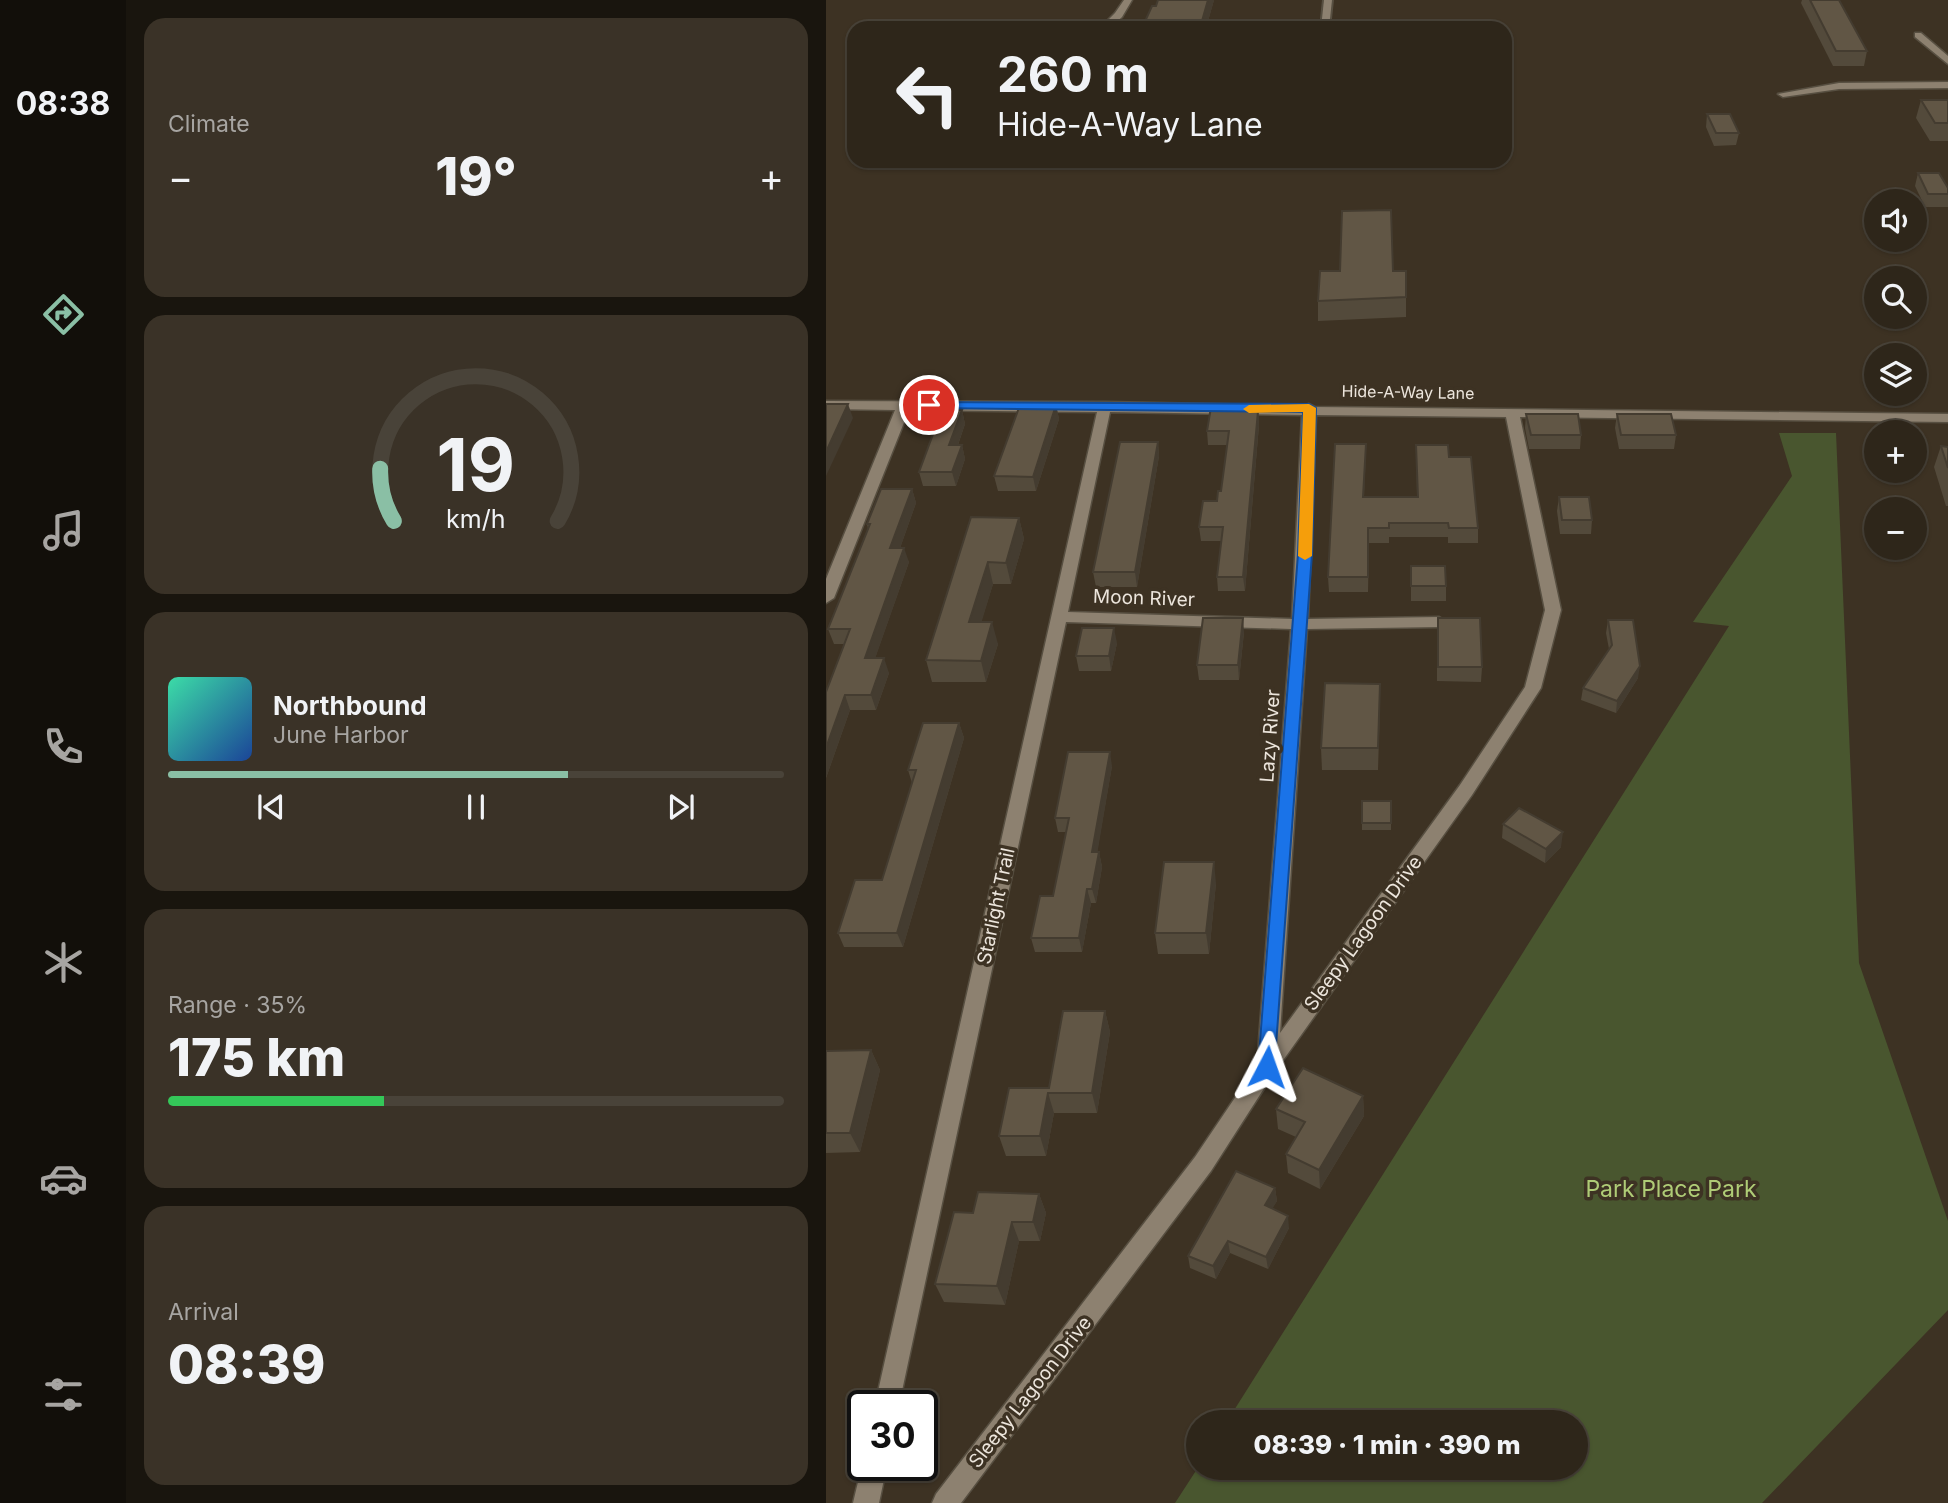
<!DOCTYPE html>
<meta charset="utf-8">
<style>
body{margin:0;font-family:Inter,sans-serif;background:#3a3227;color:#f1f3f6;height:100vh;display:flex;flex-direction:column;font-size:26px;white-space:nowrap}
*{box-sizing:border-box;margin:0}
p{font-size:23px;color:#a7a5a2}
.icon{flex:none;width:38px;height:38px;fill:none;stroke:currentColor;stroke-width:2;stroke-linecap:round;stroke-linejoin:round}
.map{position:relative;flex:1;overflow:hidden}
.sheet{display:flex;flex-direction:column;gap:18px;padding:18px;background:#19150e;width:700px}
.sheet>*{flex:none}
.hud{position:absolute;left:21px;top:21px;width:665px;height:147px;border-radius:21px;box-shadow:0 2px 5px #0004,0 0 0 2px #494339;background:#2e261a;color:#f1f3f6;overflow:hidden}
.buttons{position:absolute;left:1038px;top:189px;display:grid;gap:14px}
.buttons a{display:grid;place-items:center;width:63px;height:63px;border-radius:50%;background:#2e261a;box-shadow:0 2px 5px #0004,0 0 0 2px #494339;font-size:35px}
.speed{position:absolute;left:21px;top:1390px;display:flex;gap:14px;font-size:35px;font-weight:700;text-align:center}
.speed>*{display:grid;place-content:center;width:91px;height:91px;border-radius:50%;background:#2e261a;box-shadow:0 2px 5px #0004,0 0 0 2px #494339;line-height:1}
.speed .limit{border:4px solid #111;border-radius:10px;background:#fff;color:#111}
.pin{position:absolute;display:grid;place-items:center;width:60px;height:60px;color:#fff;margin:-30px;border:4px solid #fff;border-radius:50%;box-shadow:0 2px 7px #0007}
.me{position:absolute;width:77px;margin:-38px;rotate:4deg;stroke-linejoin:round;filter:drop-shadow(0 0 5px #0008)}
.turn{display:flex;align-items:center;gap:24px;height:147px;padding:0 35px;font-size:32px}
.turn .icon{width:91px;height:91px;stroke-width:2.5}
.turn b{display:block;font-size:49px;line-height:60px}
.big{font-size:52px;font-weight:800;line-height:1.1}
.sheet .widget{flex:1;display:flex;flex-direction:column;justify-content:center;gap:10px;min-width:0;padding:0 24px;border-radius:21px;background:#3a3227}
.sheet .dial{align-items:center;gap:0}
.dial svg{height:182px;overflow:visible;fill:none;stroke:#494339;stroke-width:7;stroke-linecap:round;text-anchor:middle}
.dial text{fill:#f1f3f6;stroke:none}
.song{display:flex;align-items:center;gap:21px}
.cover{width:84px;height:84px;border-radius:10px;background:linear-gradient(135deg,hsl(160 70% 55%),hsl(220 70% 35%))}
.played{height:7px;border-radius:4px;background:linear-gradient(90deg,#8abfa5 65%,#494339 65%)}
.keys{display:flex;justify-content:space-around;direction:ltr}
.heat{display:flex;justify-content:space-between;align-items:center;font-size:38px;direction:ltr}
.charge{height:10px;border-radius:5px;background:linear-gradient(90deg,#34c759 35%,#494339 0)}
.trip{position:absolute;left:360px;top:1410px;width:402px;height:70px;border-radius:35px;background:#2e261a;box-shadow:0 2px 5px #0004,0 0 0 2px #494339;font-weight:800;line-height:70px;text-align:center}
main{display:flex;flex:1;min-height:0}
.menu{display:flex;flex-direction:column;width:126px;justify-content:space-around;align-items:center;background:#120f0a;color:#a7a5a2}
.menu .icon{width:49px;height:49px}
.menu .selected{color:#8abfa5}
.menu b{font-size:32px;color:#f1f3f6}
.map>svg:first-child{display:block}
.green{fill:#49562f}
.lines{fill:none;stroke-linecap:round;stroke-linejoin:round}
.lane-casing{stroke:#574f41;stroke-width:4}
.street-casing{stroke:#574f41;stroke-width:3}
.lane{fill:#8d8170;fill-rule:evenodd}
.street{fill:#8d8170;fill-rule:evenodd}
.wall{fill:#534a3b}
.shaded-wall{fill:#443c30}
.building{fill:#615645;stroke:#443c30;stroke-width:2}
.route{fill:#1a73e8;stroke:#114b97;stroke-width:2}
.slow{fill:#f59e0b}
.labels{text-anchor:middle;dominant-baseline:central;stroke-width:7;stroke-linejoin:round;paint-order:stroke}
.far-street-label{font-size:16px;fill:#ece5dc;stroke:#3d3223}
.street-label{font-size:19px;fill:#ece5dc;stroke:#3d3223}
.near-park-label{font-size:23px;fill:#afcc76;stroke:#3d3223}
</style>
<main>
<nav class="menu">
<b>08:38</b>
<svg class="icon selected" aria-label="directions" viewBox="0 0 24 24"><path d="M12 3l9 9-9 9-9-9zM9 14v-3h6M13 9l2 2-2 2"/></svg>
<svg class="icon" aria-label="music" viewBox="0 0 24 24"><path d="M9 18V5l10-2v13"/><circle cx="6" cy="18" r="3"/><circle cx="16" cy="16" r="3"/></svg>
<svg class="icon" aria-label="phone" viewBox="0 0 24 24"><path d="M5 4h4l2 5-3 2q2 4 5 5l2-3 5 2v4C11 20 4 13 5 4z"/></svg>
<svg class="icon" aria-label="climate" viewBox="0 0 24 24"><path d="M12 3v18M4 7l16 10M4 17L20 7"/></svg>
<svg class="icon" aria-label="car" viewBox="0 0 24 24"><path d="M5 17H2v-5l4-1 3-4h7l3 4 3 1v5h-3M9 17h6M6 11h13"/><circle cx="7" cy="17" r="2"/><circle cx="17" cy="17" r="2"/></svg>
<svg class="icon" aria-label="filters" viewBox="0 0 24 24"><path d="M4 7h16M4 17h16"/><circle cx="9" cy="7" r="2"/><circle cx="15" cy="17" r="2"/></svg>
</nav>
<section class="sheet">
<div class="widget"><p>Climate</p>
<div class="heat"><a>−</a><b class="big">19°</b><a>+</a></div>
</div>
<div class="widget dial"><svg viewBox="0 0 100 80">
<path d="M14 69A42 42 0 1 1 86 69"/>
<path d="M14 69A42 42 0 0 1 8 46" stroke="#8abfa5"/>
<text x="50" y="56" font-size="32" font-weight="700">19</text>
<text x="50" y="72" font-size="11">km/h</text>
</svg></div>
<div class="widget">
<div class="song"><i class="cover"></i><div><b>Northbound</b><p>June Harbor</p></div></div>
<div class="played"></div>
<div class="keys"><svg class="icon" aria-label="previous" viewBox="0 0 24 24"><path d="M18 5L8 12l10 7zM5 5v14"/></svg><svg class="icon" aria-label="pause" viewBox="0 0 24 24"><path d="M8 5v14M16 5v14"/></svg><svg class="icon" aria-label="next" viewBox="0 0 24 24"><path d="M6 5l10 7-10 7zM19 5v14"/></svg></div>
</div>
<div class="widget"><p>Range · 35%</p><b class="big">175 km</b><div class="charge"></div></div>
<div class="widget"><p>Arrival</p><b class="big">08:39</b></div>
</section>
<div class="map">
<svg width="1122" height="1503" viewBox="0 0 1122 1503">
<rect width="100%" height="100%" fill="#3d3223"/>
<path class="green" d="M953 433H1010L1033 963 1122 1221V1310L936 1503H349L373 1466V1468H751V1423H400L903 626 867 622 966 476Z"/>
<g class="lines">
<g class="lane-casing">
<path id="lane" d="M498 0H506L503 28H495Z"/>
</g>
<g class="street-casing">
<g id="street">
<path d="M298 0H306L296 17 284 28H274L289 13Z"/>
<path d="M1089 33H1095L1122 56V64L1089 37Z"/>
<path d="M1122 82V88L1013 89 957 97 952 94 1013 83Z"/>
<path d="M0 401 279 402 477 406 483 404 489 407 1122 414V422L694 417 735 610 715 688 646 795 448 1073 385 1171 135 1503H106L110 1494 369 1157 431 1065 465 629 240 622 73 1405H49L271 412 83 410 8 598 0 603V579L69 410 0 409ZM284 412 476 415 466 619 242 612ZM490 415 680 417 719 610 699 687 634 785 454 1033 481 629 613 627 621 622 613 617 482 619Z"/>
<path d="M37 1461V1465H61L53 1503H27Z"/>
</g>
</g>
<use href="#lane" class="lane"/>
<use href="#street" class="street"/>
</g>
<g class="wall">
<path d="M388 0 380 28H316Z"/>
<path d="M976 0H1013L1041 51 1038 66H1007L975 3Z"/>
<path d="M1095 100H1122V141H1104L1090 118Z"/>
<path d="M881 114 913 133 910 145 888 146 880 127Z"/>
<path d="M1092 173 1122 188V207H1099L1089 186Z"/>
<path d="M567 271H580V317L492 321V301Z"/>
<path d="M230 405 233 419 210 491H172L168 476Z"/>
<path d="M404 407V411H432L433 425 419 591H392L391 577 395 541H375L373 527 391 501 395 491 401 445H382L381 431Z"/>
<path d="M136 410 139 424 132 445H136L139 459 130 486H97L93 472Z"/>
<path d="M700 414 755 435 754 449H703L699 428Z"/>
<path d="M791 414 850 435 848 449H793L789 428Z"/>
<path d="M332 442 333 456 311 587H270L267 572Z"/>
<path d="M540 444 538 497H591L590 445 623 457 652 528V543H622V537H563V543H543L542 592H503L502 577Z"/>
<path d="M1115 446 1122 447V506H1120L1108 467Z"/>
<path d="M86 489 90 503 74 548 83 562 49 658 63 673 50 710H24L0 778V692L18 644H8L2 629 42 529 41 524Z"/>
<path d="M733 497 766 520 765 534H734L731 511Z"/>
<path d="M145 517 193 518 198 539 185 584H167L155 622 172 644 160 682H106L100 660Z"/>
<path d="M585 566 620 586V601H585Z"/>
<path d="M782 620 812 678 790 713 755 700 757 688 783 649 780 633Z"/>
<path d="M418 632 413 680H373L371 665Z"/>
<path d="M611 632 656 667 655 682 611 681Z"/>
<path d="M291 643 285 671H253L250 656Z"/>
<path d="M554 705 552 770H496L495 748Z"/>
<path d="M133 723 138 738 77 947H18L12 933 56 880 86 783 82 770Z"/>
<path d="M286 766 271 852H273L276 867 270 903H265L256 952H209L205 938 227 896 240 832H232L229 818Z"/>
<rect x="536" y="801" width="29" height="29"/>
<path d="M677 824 735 847 719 863 676 838Z"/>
<path d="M390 883 383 954H332L329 933Z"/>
<path d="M279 1011 284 1032 271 1113H228L220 1156H180L173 1136 223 1088Z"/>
<path d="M45 1050 54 1070 34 1152 0 1153V1051Z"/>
<path d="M537 1096 538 1116 494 1189 462 1173 460 1154 470 1137 452 1129 450 1109Z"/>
<path d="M449 1188 451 1201 446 1208 463 1228 442 1269 404 1253 390 1279 364 1268 362 1256Z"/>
<path d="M213 1194 220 1213 214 1241H193L179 1305 118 1302 109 1284 147 1213Z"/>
</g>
<g class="shaded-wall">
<path d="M382 0H388L380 28H377L376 21Z"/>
<path d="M22 404 27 418 0 476V452Z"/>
<path d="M230 405 233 419 210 491 207 477Z"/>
<path d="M136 410 139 424 127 459 123 445Z"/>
<path d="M432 411 433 425 419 591 417 577Z"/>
<path d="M332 442 333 456 311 587 309 572Z"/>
<path d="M540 444V458L537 511V497Z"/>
<path d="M136 445 139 459 130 486 126 472Z"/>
<path d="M86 489 90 503 69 562 64 548Z"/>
<path d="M193 518 198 539 185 584 180 563Z"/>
<path d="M78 548 83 562 44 673 39 658Z"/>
<path d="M162 562 167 584 149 644 143 622Z"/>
<path d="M417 618 418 632 413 680 412 665Z"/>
<path d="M166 622 172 644 160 682 155 661Z"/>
<path d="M288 628 291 643 285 671 283 656Z"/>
<path d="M58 658 63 673 50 710 45 695Z"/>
<path d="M814 666 812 678 790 713 791 701Z"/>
<path d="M19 695 24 710 0 778V748Z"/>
<path d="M133 723 138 738 77 947 71 933Z"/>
<path d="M284 752 286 766 269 867 266 852Z"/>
<path d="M737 832 735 847 719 863 720 849Z"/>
<path d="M273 852 276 867 270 903 266 889Z"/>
<path d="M388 862 390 883 383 954 380 933Z"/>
<path d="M261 889 265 903 256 952 253 938Z"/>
<path d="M279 1011 284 1032 271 1113 266 1093Z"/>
<path d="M45 1050 54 1070 34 1152 24 1133Z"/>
<path d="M222 1093 228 1113 220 1156 214 1136Z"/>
<path d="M537 1096 538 1116 494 1189 493 1170Z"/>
<path d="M449 1188 451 1201 441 1218 439 1205Z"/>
<path d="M213 1194 220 1213 214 1241 207 1222Z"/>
<path d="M462 1216 463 1228 442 1269 440 1257Z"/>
<path d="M186 1222 193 1241 179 1305 171 1286Z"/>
<path d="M402 1241 404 1253 390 1279 387 1266Z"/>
</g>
<g class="building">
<path d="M332 0H382L376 21H373L370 28H316L326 6H330Z"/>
<path d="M984 0H1013L1041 51H1010Z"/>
<path d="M1095 100H1122V123H1109Z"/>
<path d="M881 114H904L913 133H890Z"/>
<path d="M1092 173H1113L1122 188V194H1102Z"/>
<path d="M565 210 567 271H580V297L492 301 494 271H514L516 211Z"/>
<path d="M0 404H22L0 452Z"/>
<path d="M194 405H230L207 477 168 476Z"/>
<path d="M385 407H404L403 411H432L417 577H391L397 527H373L377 501H391L392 491H395L403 431H381Z"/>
<path d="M116 410H136L123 445H136L126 472H93Z"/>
<path d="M700 414H752L755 435H705Z"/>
<path d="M791 414H845L850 435H795Z"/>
<path d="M294 442H332L309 572H267Z"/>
<path d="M509 444H540L537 497H592L590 445H622L623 457H645L652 528H623L622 523H563V528H542V577H502Z"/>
<path d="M1115 446 1122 447V468Z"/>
<path d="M55 489H86L64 548H78L39 658H58L45 695H19L0 748V692L24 629H2L44 524H41Z"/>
<path d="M733 497H763L766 520H736Z"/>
<path d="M145 517 193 518 180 563 162 562 143 622H166L155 661 100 660Z"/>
<path d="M585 566H619L620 586H585Z"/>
<path d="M377 618H417L412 665H371Z"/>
<path d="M612 618H654L656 667H612Z"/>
<path d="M782 620H807L814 666 791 701 757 688 786 645Z"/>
<path d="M256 628H288L283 656H250Z"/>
<path d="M499 683 554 684 552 748H495Z"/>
<path d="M97 723H133L71 933H12L29 880H56L90 770H82Z"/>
<path d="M242 752H284L266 852H273L266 889H261L253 938H205L214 896H227L243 818H229Z"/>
<rect x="536" y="801" width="29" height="22"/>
<path d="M693 808 737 832 720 849 677 824Z"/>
<path d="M338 862H388L380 933H329Z"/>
<path d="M237 1011H279L266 1093H222L214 1136H173L183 1088H223Z"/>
<path d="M45 1050 24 1133H0V1051Z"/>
<path d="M477 1068 537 1096 493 1170 460 1154 479 1122 450 1109Z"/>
<path d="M410 1171 449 1188 439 1205 462 1216 440 1257 402 1241 387 1266 362 1256Z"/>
<path d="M152 1192 213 1194 207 1222H186L171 1286 109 1284 128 1212 147 1213Z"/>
</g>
<path class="route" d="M99 402 483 404 490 408 486 554 448 1073H434L432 1067 472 554 477 412 103 408 99 407Z"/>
<path class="slow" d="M483 404 490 408 486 556 479 560 472 556 477 412 423 413 417 409 423 405Z"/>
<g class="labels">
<g class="far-street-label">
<text transform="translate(582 392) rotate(1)">Hide-A-Way Lane</text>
</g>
<g class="street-label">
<text transform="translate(318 598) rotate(2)">Moon River</text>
<text transform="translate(444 736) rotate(-86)">Lazy River</text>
<text transform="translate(170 906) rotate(-78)">Starlight Trail</text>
<text transform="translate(537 933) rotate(-54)">Sleepy Lagoon Drive</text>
<text transform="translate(204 1392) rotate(-52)">Sleepy Lagoon Drive</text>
</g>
<g class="near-park-label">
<text x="845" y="1189">Park Place Park</text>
</g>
</g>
</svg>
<div class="buttons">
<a><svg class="icon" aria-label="sound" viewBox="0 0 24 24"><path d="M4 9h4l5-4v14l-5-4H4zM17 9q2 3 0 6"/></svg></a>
<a><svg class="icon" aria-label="search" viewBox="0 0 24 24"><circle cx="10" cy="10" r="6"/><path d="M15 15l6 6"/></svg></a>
<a><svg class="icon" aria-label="layers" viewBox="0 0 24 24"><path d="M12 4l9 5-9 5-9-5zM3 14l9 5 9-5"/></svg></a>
<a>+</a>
<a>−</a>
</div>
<div class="speed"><div class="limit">30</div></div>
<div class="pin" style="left:103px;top:405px;background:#d93025"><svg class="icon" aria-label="arrive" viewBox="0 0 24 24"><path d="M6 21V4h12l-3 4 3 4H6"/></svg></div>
<svg class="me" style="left:441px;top:1067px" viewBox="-20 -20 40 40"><path d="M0-17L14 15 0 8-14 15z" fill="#1a73e8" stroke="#fff" stroke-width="4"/></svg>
<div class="trip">08:39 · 1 min · 390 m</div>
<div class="hud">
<div class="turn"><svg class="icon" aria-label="left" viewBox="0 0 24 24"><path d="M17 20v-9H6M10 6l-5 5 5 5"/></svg><div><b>260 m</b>Hide-A-Way Lane</div></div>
</div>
</div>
</main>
